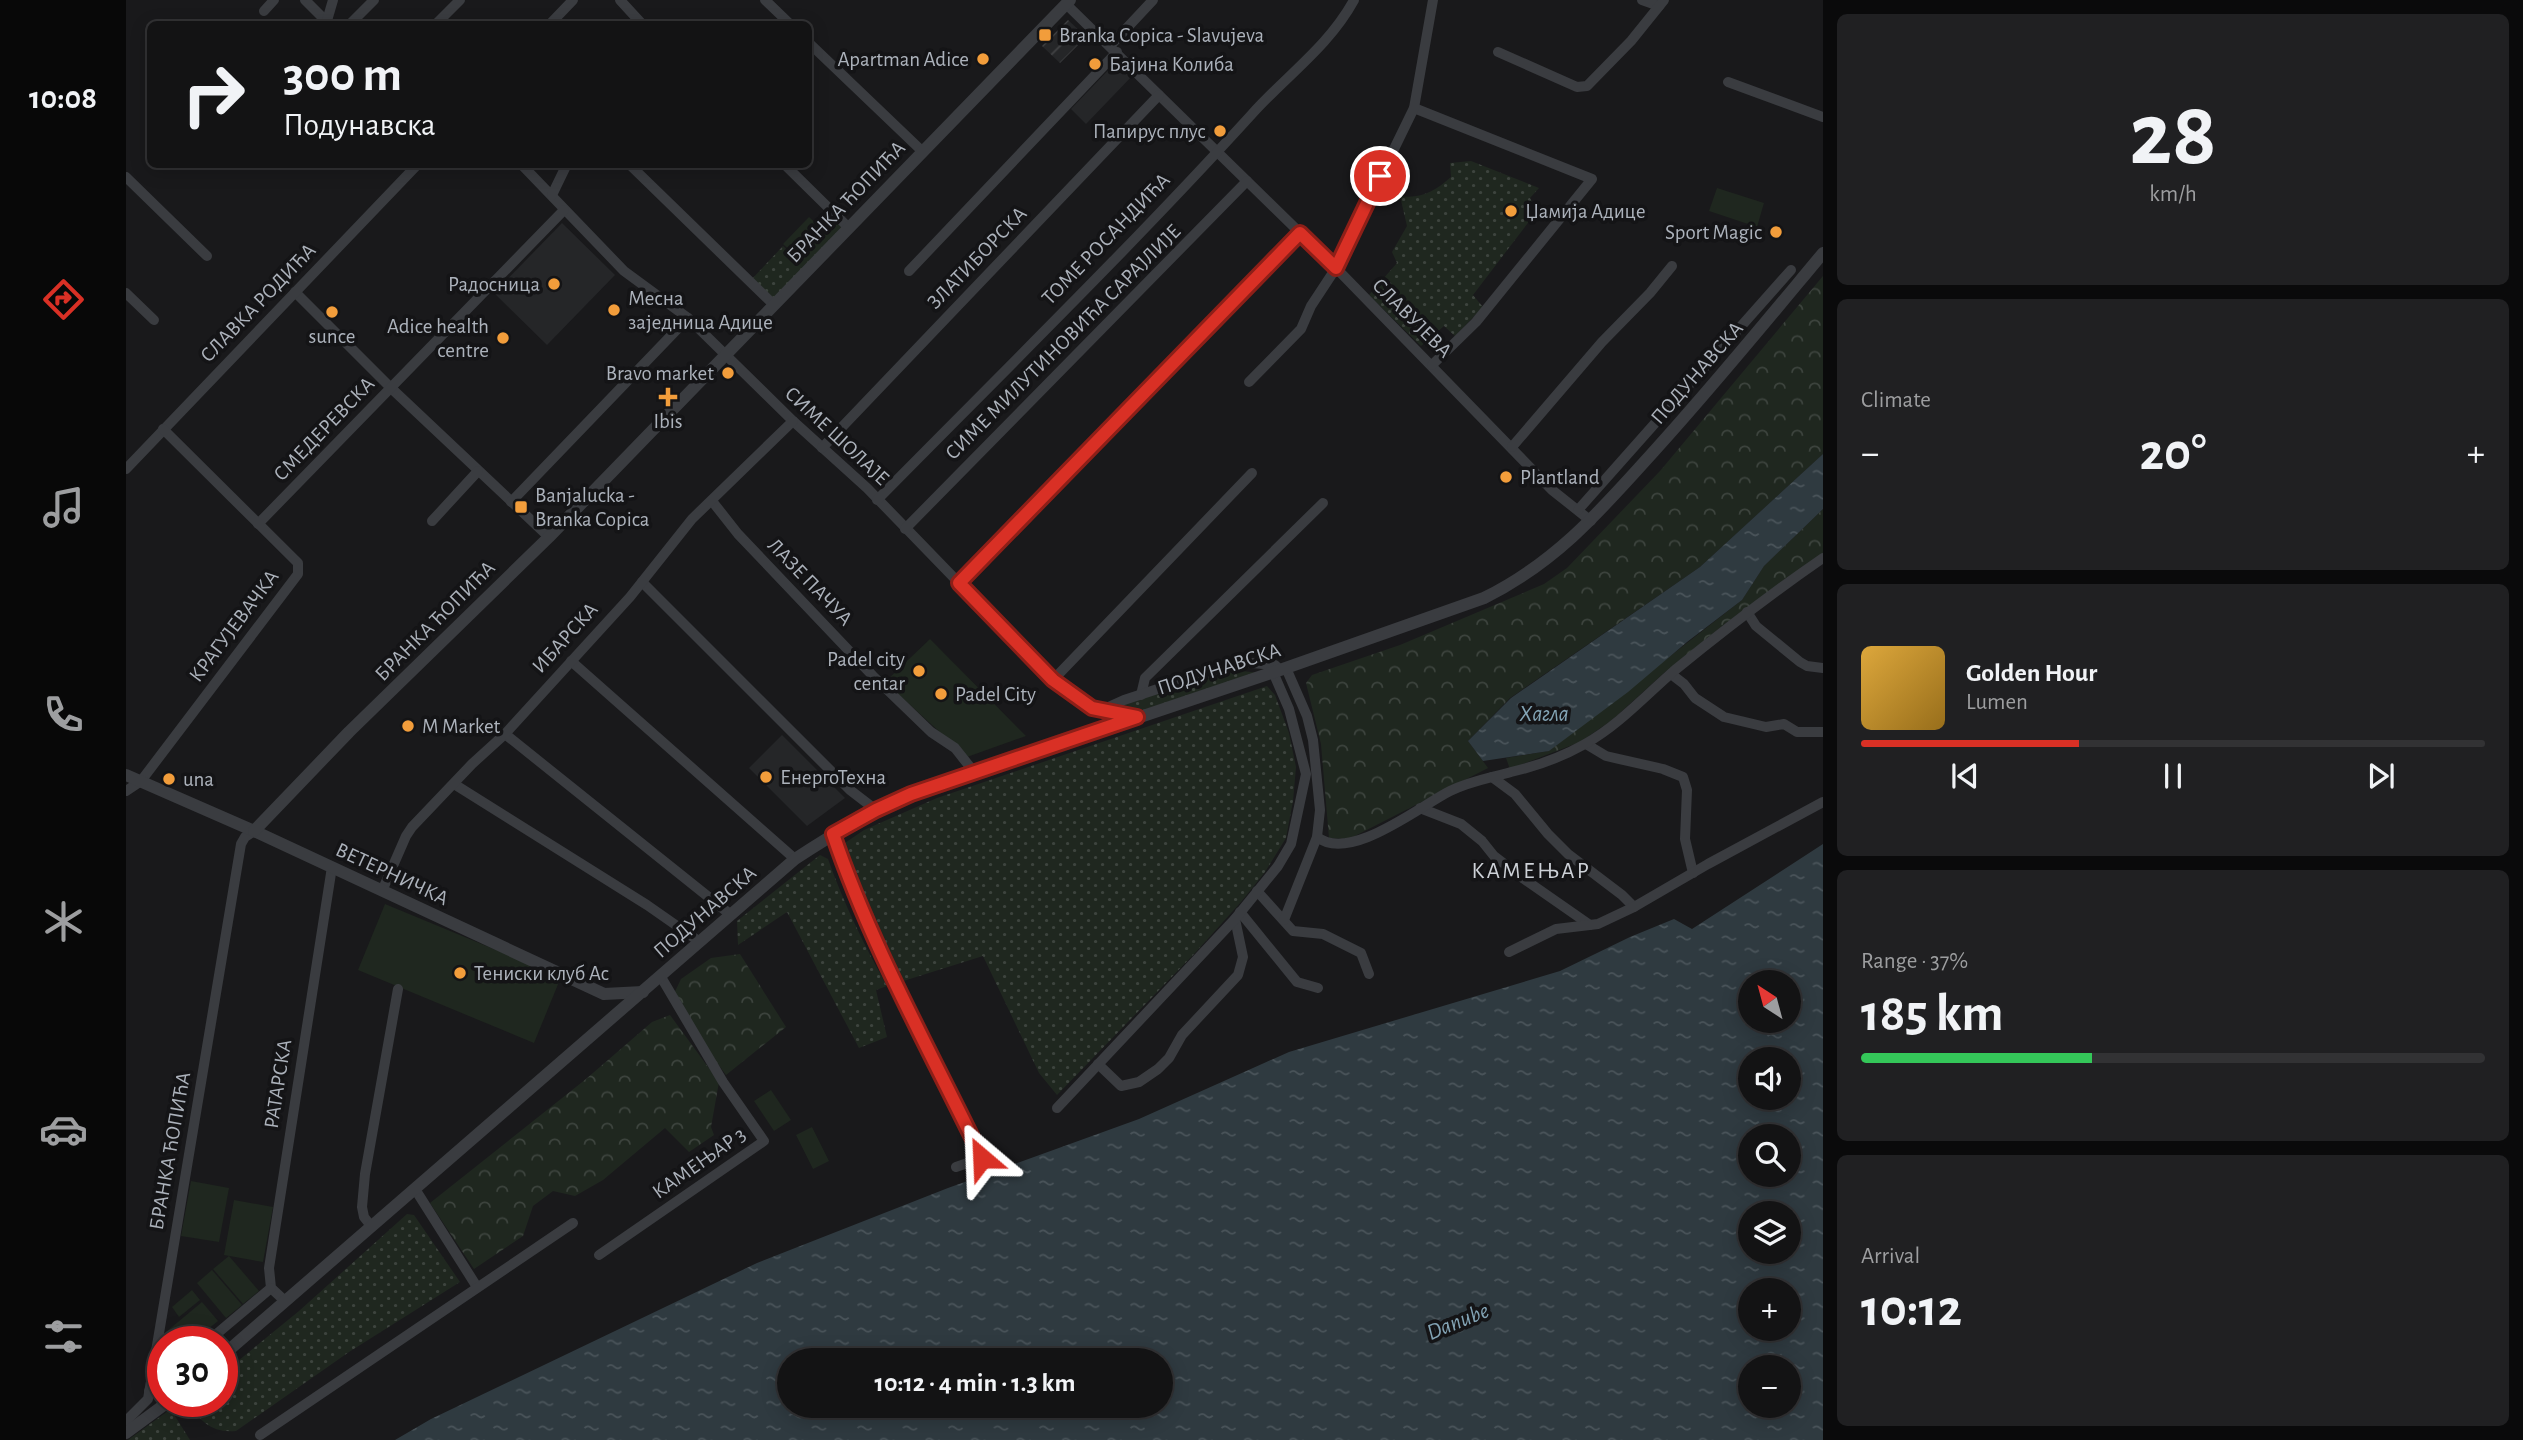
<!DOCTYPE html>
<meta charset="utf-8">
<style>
body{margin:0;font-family:"Alegreya Sans",sans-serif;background:#202022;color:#f1f3f6;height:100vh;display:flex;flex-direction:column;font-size:26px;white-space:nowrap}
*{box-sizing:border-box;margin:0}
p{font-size:23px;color:#9d9ea0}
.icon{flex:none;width:38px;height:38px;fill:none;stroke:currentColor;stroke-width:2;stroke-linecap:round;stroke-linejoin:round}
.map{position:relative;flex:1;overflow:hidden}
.panel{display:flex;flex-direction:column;gap:14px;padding:14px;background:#0a0a0b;width:700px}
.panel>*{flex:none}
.top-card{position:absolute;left:21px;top:21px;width:665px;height:147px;border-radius:10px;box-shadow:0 4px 18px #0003,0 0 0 2px #323234;background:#131314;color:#f1f3f6;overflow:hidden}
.needle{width:46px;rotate:324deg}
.buttons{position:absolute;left:1612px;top:970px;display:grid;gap:14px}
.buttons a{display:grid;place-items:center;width:63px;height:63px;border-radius:50%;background:#131314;box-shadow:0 4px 18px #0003,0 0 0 2px #323234;font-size:35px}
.speed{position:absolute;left:21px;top:1326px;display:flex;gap:14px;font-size:35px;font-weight:700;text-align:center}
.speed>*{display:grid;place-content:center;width:91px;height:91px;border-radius:50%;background:#131314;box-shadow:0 4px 18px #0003,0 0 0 2px #323234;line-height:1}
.speed .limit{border:10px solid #d22;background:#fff;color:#111}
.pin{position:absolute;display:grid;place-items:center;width:60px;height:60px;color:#fff;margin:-30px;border:4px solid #fff;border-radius:50%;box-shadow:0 2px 7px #0007}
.me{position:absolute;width:77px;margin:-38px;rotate:334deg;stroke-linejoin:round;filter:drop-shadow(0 0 5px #0008)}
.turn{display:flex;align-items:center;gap:24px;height:147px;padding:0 21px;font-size:32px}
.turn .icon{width:91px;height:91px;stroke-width:2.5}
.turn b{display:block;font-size:49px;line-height:60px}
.big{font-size:52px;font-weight:700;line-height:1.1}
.panel .card{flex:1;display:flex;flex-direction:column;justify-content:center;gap:10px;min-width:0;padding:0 24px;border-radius:10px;background:#202022}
.panel .dial{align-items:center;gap:0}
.dial b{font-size:91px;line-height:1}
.song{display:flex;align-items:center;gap:21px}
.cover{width:84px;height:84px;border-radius:10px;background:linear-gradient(135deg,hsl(40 70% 55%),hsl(40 70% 35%))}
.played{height:7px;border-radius:4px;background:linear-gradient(90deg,#d93025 35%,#323234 35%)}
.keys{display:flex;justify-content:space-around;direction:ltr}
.heat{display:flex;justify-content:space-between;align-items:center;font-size:38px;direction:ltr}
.charge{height:10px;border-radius:5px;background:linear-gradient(90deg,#34c759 37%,#323234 0)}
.trip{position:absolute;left:651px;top:1348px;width:396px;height:70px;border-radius:35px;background:#131314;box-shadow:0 4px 18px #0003,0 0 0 2px #323234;font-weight:700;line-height:70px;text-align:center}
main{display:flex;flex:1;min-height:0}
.tabs{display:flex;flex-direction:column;width:126px;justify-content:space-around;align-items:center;background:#080808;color:#9d9ea0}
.tabs .icon{width:49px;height:49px}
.tabs .current{color:#d93025}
.tabs b{font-size:32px;color:#f1f3f6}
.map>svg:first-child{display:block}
.built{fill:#252628}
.industrial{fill:url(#industrial-furrows)}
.green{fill:url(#green-dots)}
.forest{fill:url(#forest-crowns)}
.pitch{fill:#1f271f}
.water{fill:url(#water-ripples);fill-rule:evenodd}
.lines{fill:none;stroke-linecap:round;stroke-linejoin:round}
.minor{stroke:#3a3c40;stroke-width:10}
.tertiary{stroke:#3a3c40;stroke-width:12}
.route-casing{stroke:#8d1f18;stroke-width:18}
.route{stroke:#d93025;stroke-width:12}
.poi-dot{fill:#f29d3b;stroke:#141416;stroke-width:2.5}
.labels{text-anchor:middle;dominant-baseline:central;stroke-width:7;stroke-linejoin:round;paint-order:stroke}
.poi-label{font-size:21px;fill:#acb2bb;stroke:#141416;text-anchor:start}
.street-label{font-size:21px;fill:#acb2bb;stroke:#141416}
.water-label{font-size:23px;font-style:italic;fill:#83a4b5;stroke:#141416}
.neighbourhood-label{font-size:23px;letter-spacing:2px;fill:#cdd1d7;stroke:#141416}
</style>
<main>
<nav class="tabs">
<b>10:08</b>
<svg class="icon current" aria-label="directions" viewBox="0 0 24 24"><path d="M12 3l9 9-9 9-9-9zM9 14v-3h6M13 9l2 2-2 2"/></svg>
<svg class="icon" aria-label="music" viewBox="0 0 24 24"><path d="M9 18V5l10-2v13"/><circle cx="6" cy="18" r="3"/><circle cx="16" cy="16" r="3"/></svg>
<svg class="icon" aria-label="phone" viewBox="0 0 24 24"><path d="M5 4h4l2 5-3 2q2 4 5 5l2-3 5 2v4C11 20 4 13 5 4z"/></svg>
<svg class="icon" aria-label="climate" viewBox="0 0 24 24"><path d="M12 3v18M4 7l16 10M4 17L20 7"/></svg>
<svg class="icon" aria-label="car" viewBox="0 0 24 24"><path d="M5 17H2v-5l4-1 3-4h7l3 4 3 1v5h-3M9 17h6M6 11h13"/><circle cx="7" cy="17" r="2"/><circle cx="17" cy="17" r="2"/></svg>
<svg class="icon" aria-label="filters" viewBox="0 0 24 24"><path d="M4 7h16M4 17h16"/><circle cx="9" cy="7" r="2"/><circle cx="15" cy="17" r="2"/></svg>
</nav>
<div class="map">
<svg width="1697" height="1440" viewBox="0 0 1697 1440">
<defs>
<pattern id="industrial-furrows" width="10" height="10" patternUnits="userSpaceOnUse" patternTransform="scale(1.75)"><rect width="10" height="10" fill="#252628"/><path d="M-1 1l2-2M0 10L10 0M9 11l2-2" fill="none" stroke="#424345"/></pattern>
<pattern id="green-dots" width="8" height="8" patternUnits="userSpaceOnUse" patternTransform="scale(1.75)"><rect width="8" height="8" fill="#1f271f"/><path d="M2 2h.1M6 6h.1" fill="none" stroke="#3d443e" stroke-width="1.8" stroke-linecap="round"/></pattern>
<pattern id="forest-crowns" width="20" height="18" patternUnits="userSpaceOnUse" patternTransform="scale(1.75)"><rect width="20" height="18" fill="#1f271f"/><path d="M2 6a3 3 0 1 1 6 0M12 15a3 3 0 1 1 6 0" fill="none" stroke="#3d443e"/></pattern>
<pattern id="water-ripples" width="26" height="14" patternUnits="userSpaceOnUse" patternTransform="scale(1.75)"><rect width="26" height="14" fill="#2f3a40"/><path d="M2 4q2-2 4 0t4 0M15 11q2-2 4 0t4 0" fill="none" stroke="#4a545a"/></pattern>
</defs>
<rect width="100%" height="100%" fill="#19191b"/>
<g class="built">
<path d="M992 60 1008 74 960 124 945 109Z"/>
<path d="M436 223 489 275 421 345 368 293Z"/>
<path d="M656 735 719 798 681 826 623 768Z"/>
</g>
<path class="industrial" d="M942 20 960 37 934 63 916 46Z"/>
<g class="green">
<path d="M1345 161 1413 188 1404 198 1411 211 1347 295 1357 307 1329 336 1318 326 1295 346 1243 295 1271 263 1266 252 1281 226 1274 196C1296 199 1309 191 1325 177L1324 163Z"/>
<path d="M709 219 718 227 648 300 626 279 657 246 671 259Z"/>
<path d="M1116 671 1134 673 1005 714 985 709 1072 679Z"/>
<path d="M1141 686 1149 695 1163 733 1170 767 1167 801 1160 838 1139 872 1115 902 1069 953 931 1095 913 1073 857 956 771 983 726 879 716 845 738 830 811 798Z"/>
<path d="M694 855 702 859C718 904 738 945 761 986L750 990 761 1037 733 1048 661 912 612 945 611 921Z"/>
<path d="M281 1214 288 1215 334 1282 223 1352 110 1431C84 1433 77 1421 59 1404L62 1402H96V1374L173 1311Z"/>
<path d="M42 1411 47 1413 64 1440H2Z"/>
</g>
<g class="forest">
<path d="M1697 276V454L1574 567 1384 698 1342 741 1362 768 1223 839 1203 838 1195 744 1180 683 1186 675 1274 645 1418 584 1441 568 1534 471Z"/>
<path d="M1697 509V555L1600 623 1539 672 1486 720 1454 742 1384 769 1380 758 1423 751 1616 600 1638 566Z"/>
<path d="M614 954 660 1027 600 1075 545 1000 555 979 585 958Z"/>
<path d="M544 1015 593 1082 585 1127 588 1135 563 1152 539 1128 477 1180 449 1196 427 1191 407 1206 397 1236 348 1269 304 1203 460 1079 526 1022Z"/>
</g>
<g class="pitch">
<path d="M1591 188 1638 203 1631 227 1583 211Z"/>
<path d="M683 217 697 230 671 257 657 244Z"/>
<path d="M804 639 900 736 841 757 759 682Z"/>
<path d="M259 904 435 977 408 1043 232 970Z"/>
<path d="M645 1090 665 1120 648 1131 628 1101Z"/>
<path d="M686 1127 703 1161 687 1169 670 1135Z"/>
<path d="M65 1181 103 1188 93 1242 55 1236Z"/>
<path d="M108 1200 147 1207 137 1262 98 1255Z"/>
<path d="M103 1256 133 1291 117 1304 87 1269Z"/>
<path d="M86 1270 116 1305 100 1318 71 1283Z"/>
<path d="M66 1290 74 1300 53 1317 46 1307Z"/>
<path d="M76 1302 92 1321 66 1342H48L40 1332Z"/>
</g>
<g class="water">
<path d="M1697 454V509L1638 566 1616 600 1561 642 1502 692 1423 751 1357 761 1342 741 1385 698 1574 567Z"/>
<path d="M1697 844V1440H269L305 1419 631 1263 822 1188 1013 1119 1163 1052 1434 971 1504 937 1548 919 1566 929ZM1624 982H1662V1020H1624ZM1624 1059H1662V1097H1624ZM1624 1136H1662V1174H1624ZM1624 1213H1662V1251H1624ZM1624 1290H1662V1328H1624ZM663 1360H1034V1405H663ZM1624 1367H1662V1405H1624Z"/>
</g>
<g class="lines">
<g class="minor">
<path d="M179 0 201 22"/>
<path d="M494 0 516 24"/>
<path d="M639 0 664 24"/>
<path d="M1516 0 1533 6"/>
<path d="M940 4 1210 268 1426 490 1465 521"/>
<path d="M138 11 148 0"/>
<path d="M200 24 207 0"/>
<path d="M224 24 248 0"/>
<path d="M310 24 334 0"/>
<path d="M424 24 447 0"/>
<path d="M682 42 796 151"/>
<path d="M984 46 1027 0"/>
<path d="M1372 52 1451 87 1461 86 1505 41 1538 0"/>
<path d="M1602 82 1697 117"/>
<path d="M1288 108 1466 179 1350 322 1306 365"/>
<path d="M395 164 498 271 562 318 667 421 741 488 927 680 966 708 1011 717"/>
<path d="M503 164 648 305"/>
<path d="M658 164 722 227"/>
<path d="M0 177 81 256"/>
<path d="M426 195 441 164"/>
<path d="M783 271 991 52"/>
<path d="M169 292 265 388 423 537"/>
<path d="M0 293 28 320"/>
<path d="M1123 382 1175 329 1185 306 1210 268 1288 108 1307 0"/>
<path d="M1386 447 1476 342 1524 293 1546 266"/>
<path d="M696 448 1033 95"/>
<path d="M0 469 292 164"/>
<path d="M751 500C877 372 1005 247 1126 114 1160 76 1203 46 1228 0"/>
<path d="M586 501 612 534 747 676 805 732 829 748 848 772"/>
<path d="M385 502 562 318"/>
<path d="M1452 510 1665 270"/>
<path d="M306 521 352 471"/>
<path d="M132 524 438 210"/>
<path d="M779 529 1121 181"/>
<path d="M516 582 724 790 750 810"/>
<path d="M833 583 1174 233"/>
<path d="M1621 612 1630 626 1674 662 1681 666 1697 668"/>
<path d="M445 661 669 859"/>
<path d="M1545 674 1558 684 1569 698 1598 717 1640 727 1658 724 1671 732H1697"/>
<path d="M927 680 1126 473"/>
<path d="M1015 695 1019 678 1197 503"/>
<path d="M978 709 998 700 1114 662 1149 665 1154 670"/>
<path d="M379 734 605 915"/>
<path d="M1460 744 1480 756 1537 769 1557 777 1561 790 1559 839 1567 873"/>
<path d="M1366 777 1389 794 1422 834 1442 854 1496 895 1508 907"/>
<path d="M328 784 521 905 574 942"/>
<path d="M0 791 15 781 172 574V563L37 429"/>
<path d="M1294 808 1335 824 1356 841 1368 856 1398 879 1464 925"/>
<path d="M707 834C745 946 804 1052 856 1158L830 1167"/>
<path d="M1191 837C1224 863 1294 806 1324 791 1344 781 1364 778 1385 772 1411 766 1436 757 1459 744 1493 725 1520 695 1549 670 1597 631 1646 593 1697 558"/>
<path d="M256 891 280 836 286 827 346 764 379 734 504 597 566 519 667 421"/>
<path d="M1131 891 1167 931 1197 934 1235 953 1243 974"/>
<path d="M1114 912 1171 982 1192 988"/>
<path d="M1158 920 1191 837 1194 810 1187 740 1181 716 1160 668"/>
<path d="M1383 952 1430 929 1472 924 1508 907 1582 864 1697 802"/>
<path d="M972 1064 995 1086 1013 1082 1032 1069 1043 1058 1056 1035 1112 975 1117 957 1109 919"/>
<path d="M931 1108 1109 919 1152 866 1165 844 1180 774 1163 709 1147 672"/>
<path d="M289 1189 351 1287"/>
<path d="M245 1226 238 1217 236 1207 239 1174 272 989"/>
<path d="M473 1255 638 1141 597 1082 535 977"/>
<path d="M159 1301 145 1288 143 1268 206 867"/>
<path d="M81 1342 145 1288"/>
<path d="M23 1391 37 1380"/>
<path d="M0 1421 22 1399 115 844 119 837 128 831"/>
<path d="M134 1435 447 1223"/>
</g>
<g class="tertiary">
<path d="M0 775 128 831 478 994 517 992"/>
<path d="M128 831 223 732 423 537 944 0"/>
<path d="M96 1356 669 859C707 834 744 812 785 794L1154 670 1358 598C1431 562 1476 509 1530 449 1588 385 1642 319 1697 253"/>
<path d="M0 1433 42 1402"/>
</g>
</g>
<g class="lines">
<g class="route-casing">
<path id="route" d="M856 1158C805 1052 745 946 707 834L750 810 785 794 1011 717 966 708 927 680 833 583 1174 233 1210 268 1254 176"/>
</g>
<use href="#route" class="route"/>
</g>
<g class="poi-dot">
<rect x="912" y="28" width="14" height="14" rx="3.5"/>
<circle cx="857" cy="59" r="7"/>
<circle cx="969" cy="64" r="7"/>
<circle cx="1094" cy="131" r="7"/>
<circle cx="1385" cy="211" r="7"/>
<circle cx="1650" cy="232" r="7"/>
<circle cx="428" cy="284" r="7"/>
<circle cx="488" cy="310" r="7"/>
<circle cx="206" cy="312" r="7"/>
<circle cx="377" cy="338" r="7"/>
<circle cx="602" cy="373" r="7"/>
<path d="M538.5 386.5h7v7h7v7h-7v7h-7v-7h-7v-7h7z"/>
<circle cx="1380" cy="477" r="7"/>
<rect x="388" y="500" width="14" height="14" rx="3.5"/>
<circle cx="793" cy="671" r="7"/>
<circle cx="815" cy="694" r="7"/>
<circle cx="282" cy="726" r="7"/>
<circle cx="640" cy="777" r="7"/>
<circle cx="43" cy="779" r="7"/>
<circle cx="334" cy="973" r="7"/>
</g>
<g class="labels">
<g class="poi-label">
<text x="933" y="35">Branka Copica - Slavujeva</text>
<text x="843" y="59" text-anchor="end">Apartman Adice</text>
<text x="983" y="64">Бајина Колиба</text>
<text x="1080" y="131" text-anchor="end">Папирус плус</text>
<text x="1399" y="211">Џамија Адице</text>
<text x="1636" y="232" text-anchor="end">Sport Magic</text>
<text x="414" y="284" text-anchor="end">Радосница</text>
<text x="502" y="298">Месна<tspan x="502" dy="24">заједница Адице</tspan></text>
<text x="363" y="326" text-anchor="end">Adice health<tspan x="363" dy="24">centre</tspan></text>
<text x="206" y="336" text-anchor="middle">sunce</text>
<text x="588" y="373" text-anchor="end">Bravo market</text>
<text x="542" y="421" text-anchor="middle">Ibis</text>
<text x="1394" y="477">Plantland</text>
<text x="409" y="495">Banjalucka -<tspan x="409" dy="24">Branka Copica</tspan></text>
<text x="779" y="659" text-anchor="end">Padel city<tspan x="779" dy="24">centar</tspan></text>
<text x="829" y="694">Padel City</text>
<text x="296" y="726">M Market</text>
<text x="654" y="777">ЕнергоТехна</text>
<text x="57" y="779">una</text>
<text x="348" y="973">Тениски клуб Ас</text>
</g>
<g class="street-label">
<text transform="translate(720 202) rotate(-46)">БРАНКА ЋОПИЋА</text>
<text transform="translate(980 239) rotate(-46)">ТОМЕ РОСАНДИЋА</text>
<text transform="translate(851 258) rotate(-46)">ЗЛАТИБОРСКА</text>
<text transform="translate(132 303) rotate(-46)">СЛАВКА РОДИЋА</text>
<text transform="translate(1286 318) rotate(45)">СЛАВУЈЕВА</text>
<text transform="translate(937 342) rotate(-45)">СИМЕ МИЛУТИНОВИЋА САРАЈЛИЈЕ</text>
<text transform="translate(1571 373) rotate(-49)">ПОДУНАВСКА</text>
<text transform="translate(198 429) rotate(-46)">СМЕДЕРЕВСКА</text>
<text transform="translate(711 436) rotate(43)">СИМЕ ШОЛАЈЕ</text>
<text transform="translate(684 582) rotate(46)">ЛАЗЕ ПАЧУА</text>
<text transform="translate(309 621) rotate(-45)">БРАНКА ЋОПИЋА</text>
<text transform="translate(108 626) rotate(-53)">КРАГУЈЕВАЧКА</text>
<text transform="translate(439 638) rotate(-48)">ИБАРСКА</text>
<text transform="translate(1093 669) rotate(-18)">ПОДУНАВСКА</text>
<text transform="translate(266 874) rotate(25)">ВЕТЕРНИЧКА</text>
<text transform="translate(579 912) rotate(-41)">ПОДУНАВСКА</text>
<text transform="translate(152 1084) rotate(-81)">РАТАРСКА</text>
<text transform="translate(44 1151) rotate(-80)">БРАНКА ЋОПИЋА</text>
<text transform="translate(573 1163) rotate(-35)">КАМЕЊАР 3</text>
</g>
<g class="water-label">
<text x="1418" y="714">Хагла</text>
<text transform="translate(1332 1322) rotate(-22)">Danube</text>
</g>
<g class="neighbourhood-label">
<text x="1405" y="871">КАМЕЊАР</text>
</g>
</g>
</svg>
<div class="buttons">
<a><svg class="needle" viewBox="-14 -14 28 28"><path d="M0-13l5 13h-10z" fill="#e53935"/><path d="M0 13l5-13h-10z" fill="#9d9ea0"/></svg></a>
<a><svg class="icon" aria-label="sound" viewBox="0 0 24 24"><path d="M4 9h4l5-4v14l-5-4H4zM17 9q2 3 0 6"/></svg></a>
<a><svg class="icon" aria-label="search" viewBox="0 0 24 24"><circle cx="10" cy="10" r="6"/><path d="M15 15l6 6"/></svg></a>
<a><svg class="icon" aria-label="layers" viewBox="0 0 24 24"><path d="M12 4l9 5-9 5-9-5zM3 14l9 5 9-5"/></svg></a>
<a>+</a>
<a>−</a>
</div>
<div class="speed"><div class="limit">30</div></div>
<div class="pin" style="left:1254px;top:176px;background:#d93025"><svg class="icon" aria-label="arrive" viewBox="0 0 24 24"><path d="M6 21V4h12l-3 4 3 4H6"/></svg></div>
<svg class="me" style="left:856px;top:1158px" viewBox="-20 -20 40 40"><path d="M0-17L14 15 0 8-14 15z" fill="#d93025" stroke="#fff" stroke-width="4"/></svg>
<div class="trip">10:12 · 4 min · 1.3 km</div>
<div class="top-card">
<div class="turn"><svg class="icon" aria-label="right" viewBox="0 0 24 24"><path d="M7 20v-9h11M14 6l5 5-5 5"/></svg><div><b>300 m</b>Подунавска</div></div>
</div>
</div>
<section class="panel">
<div class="card dial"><b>28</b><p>km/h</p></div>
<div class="card"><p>Climate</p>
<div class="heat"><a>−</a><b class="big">20°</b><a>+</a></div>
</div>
<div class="card">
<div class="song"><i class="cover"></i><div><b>Golden Hour</b><p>Lumen</p></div></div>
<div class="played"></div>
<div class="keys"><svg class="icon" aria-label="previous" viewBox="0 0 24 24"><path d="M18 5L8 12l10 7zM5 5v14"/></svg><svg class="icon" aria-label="pause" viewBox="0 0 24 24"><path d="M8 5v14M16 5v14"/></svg><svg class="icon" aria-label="next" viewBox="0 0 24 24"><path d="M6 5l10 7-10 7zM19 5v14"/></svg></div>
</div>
<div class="card"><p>Range · 37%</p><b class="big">185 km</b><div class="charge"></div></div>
<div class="card"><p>Arrival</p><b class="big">10:12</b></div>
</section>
</main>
